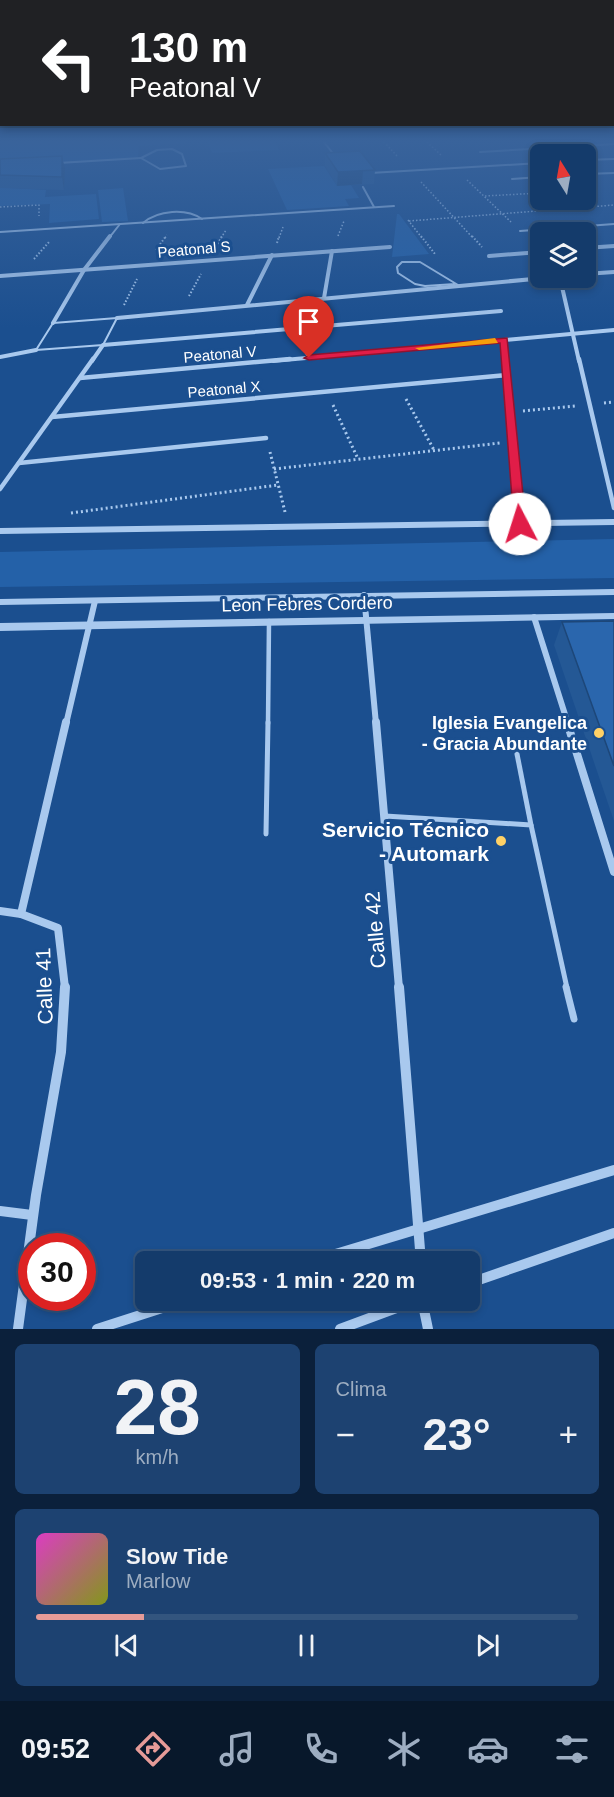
<!DOCTYPE html>
<html lang="es">
<meta charset="utf-8">
<style>
body{margin:0;font-family:Arial,sans-serif;background:#1d4271;color:#f1f3f6;height:100vh;display:flex;flex-direction:column;font-size:22px;white-space:nowrap}
*{box-sizing:border-box;margin:0}
p{font-size:20px;color:#9dadc1}
.icon{flex:none;width:33px;height:33px;fill:none;stroke:currentColor;stroke-width:2;stroke-linecap:round;stroke-linejoin:round}
.map{position:relative;height:1329px;overflow:hidden}
.details{display:flex;flex-direction:column;gap:15px;padding:15px;background:#0b203b;flex:1}
.details>*{flex:none}
.guide{position:absolute;left:0px;top:0px;width:615px;height:126px;box-shadow:0 3px 9px #0003,0 0 0 2px #33557e;background:#202124;color:#fff;overflow:hidden}
.needle{width:39px;rotate:349deg}
.tools{position:absolute;left:530px;top:144px;display:grid;gap:12px}
.tools a{display:grid;place-items:center;width:66px;height:66px;border-radius:9px;background:#143b6b;box-shadow:0 3px 9px #0003,0 0 0 2px #33557e;font-size:30px}
.speed{position:absolute;left:18px;top:1233px;display:flex;gap:12px;font-size:30px;font-weight:700;text-align:center}
.speed>*{display:grid;place-content:center;width:78px;height:78px;border-radius:50%;background:#143b6b;box-shadow:0 3px 9px #0003,0 0 0 2px #33557e;line-height:1}
.speed .limit{border:9px solid #d22;background:#fff;color:#111}
.pin{position:absolute;display:grid;place-items:center;width:51px;height:51px;color:#fff;margin:-62px -26px;border-radius:50% 50% 50% 0;rotate:-45deg;box-shadow:0 0 6px #0007}
.pin .icon{rotate:45deg}
.me{position:absolute;width:66px;margin:-33px;rotate:355deg;stroke-linejoin:round;filter:drop-shadow(0 0 4px #0008)}
.turn{display:flex;align-items:center;gap:21px;height:126px;padding:0 30px;font-size:27px}
.turn .icon{width:78px;height:78px;stroke-width:2.5}
.turn b{display:block;font-size:42px;line-height:51px}
.big{font-size:45px;font-weight:800;line-height:1.1}
.details .card{flex:1;display:flex;flex-direction:column;justify-content:center;gap:9px;min-width:0;padding:0 21px;border-radius:9px;background:#1d4271}
.details .dial{align-items:center;gap:0}
.dial b{font-size:78px;line-height:1}
.song{display:flex;align-items:center;gap:18px}
.cover{width:72px;height:72px;border-radius:9px;background:linear-gradient(135deg,hsl(310 70% 55%),hsl(70 70% 35%))}
.played{height:6px;border-radius:3px;background:linear-gradient(90deg,#e69b98 20%,#33557e 20%)}
.keys{display:flex;justify-content:space-around;direction:ltr}
.heat{display:flex;justify-content:space-between;align-items:center;font-size:33px;direction:ltr}
.details .tiles{flex:1;display:grid;gap:15px;grid-template-columns:1fr 1fr}
.card:last-child{grid-column:span 2}
.trip{position:absolute;left:135px;top:1251px;width:345px;height:60px;border-radius:9px;background:#143b6b;box-shadow:0 3px 9px #0003,0 0 0 2px #33557e;font-weight:800;line-height:60px;text-align:center}
.tab-bar{display:flex;height:96px;justify-content:space-around;align-items:center;background:#08182b;color:#9dadc1}
.tab-bar .icon{width:42px;height:42px}
.tab-bar .current{color:#e69b98}
.tab-bar b{font-size:27px;color:#f1f3f6}
.map>svg:first-child{display:block}
.green{fill:#2461a8}
.lines{fill:none;stroke-linecap:round;stroke-linejoin:round}
.path-far2{stroke:#a9c9ee;stroke-width:1.5;stroke-dasharray:1.5 2;stroke-linecap:butt}
.path-far1{stroke:#a9c9ee;stroke-width:2;stroke-dasharray:1.5 2;stroke-linecap:butt}
.path{stroke:#a9c9ee;stroke-width:3;stroke-dasharray:2 3;stroke-linecap:butt}
.service-far3{stroke:#a9c9ee;stroke-width:2}
.service-far2{stroke:#a9c9ee;stroke-width:4.5}
.service-far1{stroke:#a9c9ee;stroke-width:5}
.service{stroke:#a9c9ee;stroke-width:7}
.minor-far5{stroke:#a9c9ee;stroke-width:2}
.minor-far4{stroke:#a9c9ee;stroke-width:4}
.minor-far3{stroke:#a9c9ee;stroke-width:4.5}
.minor-far2{stroke:#a9c9ee;stroke-width:6}
.minor-far1{stroke:#a9c9ee;stroke-width:8}
.minor{stroke:#a9c9ee;stroke-width:10}
.tertiary{fill:#a9c9ee;fill-rule:evenodd}
.wall{fill:#245895}
.shaded-wall{fill:#1d4779}
.building{fill:#2a66ad;stroke:#1d4779;stroke-width:1.5}
.route{fill:#e11d48;stroke:#92132f;stroke-width:1.5}
.slow{fill:#f59e0b}
.poi-dot{fill:#ffd166;stroke:#1b4f8f;stroke-width:2}
.labels{text-anchor:middle;dominant-baseline:central;stroke-width:6;stroke-linejoin:round;paint-order:stroke}
.far-street-label{font-size:15px;fill:#fff;stroke:#1b4f8f}
.street-label{font-size:18px;fill:#fff;stroke:#1b4f8f}
.poi-label{font-size:18px;font-weight:bold;fill:#fff;stroke:#1b4f8f;text-anchor:end}
.near-poi-label{font-size:21px;font-weight:bold;fill:#fff;stroke:#1b4f8f;text-anchor:end}
.near-street-label{font-size:21px;fill:#fff;stroke:#1b4f8f}
</style>
<div class="map">
<svg width="614" height="1329" viewBox="0 0 614 1329">
<rect width="100%" height="100%" fill="#1b4f8f"/>
<g class="green">
<path d="M0 142H185V143L139 146 138 158 0 166Z"/>
<path d="M208 142H275L279 150 212 153Z"/>
<path d="M324 166 337 186 351 185 359 198 345 199 349 206 287 210 268 169Z"/>
<path d="M0 173 10 188 46 190 45 197 96 194 99 219 49 223 50 204 0 206Z"/>
<path d="M123 188 128 221 102 222 98 190Z"/>
<path d="M397 214H399L429 254 392 257Z"/>
<path d="M614 539V578L0 587V552Z"/>
</g>
<g class="lines">
<g class="path-far2">
<path d="M384 142 398 157"/>
<path d="M427 142 442 156"/>
<path d="M467 180 511 222"/>
<path d="M421 182 473 238"/>
<path d="M485 196 540 193"/>
<path d="M0 207 39 205V216"/>
<path d="M408 220 422 238"/>
<path d="M409 221 614 205"/>
<path d="M338 236 344 221"/>
<path d="M165 238 167 235"/>
<path d="M221 238 226 230"/>
<path d="M279 238 283 227"/>
</g>
<g class="path-far1">
<path d="M421 236 435 254"/>
<path d="M472 236 482 247"/>
<path d="M277 243 279 236"/>
<path d="M216 247 222 236"/>
<path d="M156 250 166 236"/>
<path d="M34 259 49 242"/>
<path d="M189 296 201 274"/>
<path d="M124 305 137 279"/>
</g>
<g class="path">
<path d="M406 399 434 450"/>
<path d="M604 403 614 402"/>
<path d="M333 405 358 459"/>
<path d="M523 411 575 406"/>
<path d="M270 452 285 512"/>
<path d="M274 469 500 443"/>
<path d="M71 513 278 485"/>
</g>
<g class="service-far3">
<path d="M324 142 335 156"/>
<path d="M172 149 182 154 186 166 160 169 141 158 157 150Z"/>
<path d="M363 187 374 207"/>
<path d="M143 223C158 210 186 208 202 219"/>
<path d="M455 284 425 286 415 284 398 273 397 267 402 262H420L458 285"/>
<path d="M117 318 103 345 36 350 53 323Z"/>
</g>
<path class="service-far2" d="M268 724 269 621"/>
<g class="service-far1">
<path d="M517 754 531 825"/>
<path d="M385 816 531 825 567 988"/>
<path d="M266 834 268 722"/>
</g>
<path class="service" d="M566 987 574 1019"/>
<g class="minor-far5">
<path d="M480 152 614 144"/>
<path d="M585 160 614 159"/>
<path d="M58 163 141 158"/>
<path d="M370 173 540 163"/>
<path d="M585 174 614 173"/>
<path d="M512 179 540 177"/>
<path d="M520 231 614 224"/>
<path d="M0 232 394 206"/>
<path d="M109 238 120 224"/>
</g>
<g class="minor-far4">
<path d="M585 248 614 246"/>
<path d="M489 256 540 252"/>
<path d="M585 274 614 272"/>
<path d="M0 276 390 247"/>
<path d="M560 278 579 361"/>
<path d="M324 298 332 251"/>
<path d="M312 299 323 325"/>
<path d="M247 305 272 255"/>
<path d="M117 318 544 278"/>
<path d="M53 323 84 270 110 236"/>
<path d="M298 327 309 358"/>
<path d="M504 340 506 361"/>
<path d="M0 357 36 350"/>
<path d="M92 361 103 345 501 311"/>
<path d="M273 361 614 330"/>
</g>
<g class="minor-far3">
<path d="M506 359 520 519"/>
<path d="M579 359 614 508"/>
<path d="M80 378 290 359"/>
<path d="M52 417 507 375"/>
<path d="M19 463 266 438"/>
<path d="M0 489 93 359"/>
</g>
<g class="minor-far2">
<path d="M519 518 520 524"/>
<path d="M0 531 614 522"/>
<path d="M364 595 376 724"/>
<path d="M534 617 568 724"/>
<path d="M66 724 95 601"/>
</g>
<g class="minor-far1">
<path d="M376 722 399 988"/>
<path d="M567 722 614 872"/>
<path d="M0 911 21 914"/>
<path d="M65 988 58 928 21 914 66 722"/>
</g>
<g class="minor">
<path d="M399 987 421 1262"/>
<path d="M0 1211 32 1215"/>
<path d="M309 1262 614 1170"/>
<path d="M470 1283 614 1233"/>
<path d="M422 1300 428 1329"/>
<path d="M18 1329 36 1195 61 1052 65 987"/>
<path d="M97 1329 187 1300"/>
<path d="M340 1329 418 1300"/>
</g>
<g class="tertiary">
<path d="M614 589V595L0 605V599Z"/>
<path d="M614 613V619L0 631V623Z"/>
</g>
</g>
<g class="wall">
<path d="M325 153 375 170 374 184 337 186 325 166Z"/>
<path d="M0 159 65 169 64 190 0 188Z"/>
<path d="M614 621V821L554 645 562 622Z"/>
</g>
<g class="shaded-wall">
<path d="M62 156 65 169 64 190 62 177Z"/>
<path d="M363 170 362 184 337 186 338 172Z"/>
</g>
<g class="building">
<path d="M360 151 375 170 338 172 325 153Z"/>
<path d="M62 156V177L0 175V159Z"/>
<path d="M614 621V766L562 622Z"/>
</g>
<linearGradient id="sky" x2="0" y2="1"><stop stop-color="#0f2b4f"/><stop offset="0.43" stop-color="#39639b"/><stop offset="1" stop-color="#39639b" stop-opacity="0"/></linearGradient>
<rect width="614" height="328" fill="url(#sky)"/>
<path class="route" d="M507 338 526 524 520 527 514 524 500 343 309 360 304 358 309 355Z"/>
<path class="slow" d="M495 338 498 343 419 350 415 348Z"/>
<g class="poi-dot">
<circle cx="599" cy="733" r="6"/>
<circle cx="501" cy="841" r="6"/>
</g>
<g class="labels">
<g class="far-street-label">
<text transform="translate(194 249) rotate(-5)">Peatonal S</text>
<text transform="translate(220 354) rotate(-5)">Peatonal V</text>
<text transform="translate(224 389) rotate(-5)">Peatonal X</text>
</g>
<g class="street-label">
<text transform="translate(307 604) rotate(-1)">Leon Febres Cordero</text>
</g>
<g class="poi-label">
<text x="587" y="723">Iglesia Evangelica<tspan x="587" dy="21">- Gracia Abundante</tspan></text>
</g>
<g class="near-poi-label">
<text x="489" y="829">Servicio Técnico<tspan x="489" dy="24">- Automark</tspan></text>
</g>
<g class="near-street-label">
<text transform="translate(375 930) rotate(-95)">Calle 42</text>
<text transform="translate(44 986) rotate(-92)">Calle 41</text>
</g>
</g>
</svg>
<div class="tools">
<a><svg class="needle" viewBox="-14 -14 28 28"><path d="M0-13l5 13h-10z" fill="#e53935"/><path d="M0 13l5-13h-10z" fill="#9dadc1"/></svg></a>
<a><svg class="icon" aria-label="layers" viewBox="0 0 24 24"><path d="M12 4l9 5-9 5-9-5zM3 14l9 5 9-5"/></svg></a>
</div>
<div class="speed"><div class="limit">30</div></div>
<div class="pin" style="left:309px;top:358px;background:#d93025"><svg class="icon" aria-label="arrive" viewBox="0 0 24 24"><path d="M6 21V4h12l-3 4 3 4H6"/></svg></div>
<svg class="me" style="left:520px;top:524px" viewBox="-20 -20 40 40"><circle r="19" fill="#fff"/><path d="M0-13L10 11 0 6-10 11z" fill="#e11d48"/></svg>
<div class="trip">09:53 · 1 min · 220 m</div>
<div class="guide">
<div class="turn"><svg class="icon" aria-label="left" viewBox="0 0 24 24"><path d="M17 20v-9H6M10 6l-5 5 5 5"/></svg><div><b>130 m</b>Peatonal V</div></div>
</div>
</div>
<section class="details">
<div class="tiles">
<div class="card dial"><b>28</b><p>km/h</p></div>
<div class="card"><p>Clima</p>
<div class="heat"><a>−</a><b class="big">23°</b><a>+</a></div>
</div>
<div class="card">
<div class="song"><i class="cover"></i><div><b>Slow Tide</b><p>Marlow</p></div></div>
<div class="played"></div>
<div class="keys"><svg class="icon" aria-label="previous" viewBox="0 0 24 24"><path d="M18 5L8 12l10 7zM5 5v14"/></svg><svg class="icon" aria-label="pause" viewBox="0 0 24 24"><path d="M8 5v14M16 5v14"/></svg><svg class="icon" aria-label="next" viewBox="0 0 24 24"><path d="M6 5l10 7-10 7zM19 5v14"/></svg></div>
</div>
</div>
</section>
<nav class="tab-bar">
<b>09:52</b>
<svg class="icon current" aria-label="directions" viewBox="0 0 24 24"><path d="M12 3l9 9-9 9-9-9zM9 14v-3h6M13 9l2 2-2 2"/></svg>
<svg class="icon" aria-label="music" viewBox="0 0 24 24"><path d="M9 18V5l10-2v13"/><circle cx="6" cy="18" r="3"/><circle cx="16" cy="16" r="3"/></svg>
<svg class="icon" aria-label="phone" viewBox="0 0 24 24"><path d="M5 4h4l2 5-3 2q2 4 5 5l2-3 5 2v4C11 20 4 13 5 4z"/></svg>
<svg class="icon" aria-label="climate" viewBox="0 0 24 24"><path d="M12 3v18M4 7l16 10M4 17L20 7"/></svg>
<svg class="icon" aria-label="car" viewBox="0 0 24 24"><path d="M5 17H2v-5l4-1 3-4h7l3 4 3 1v5h-3M9 17h6M6 11h13"/><circle cx="7" cy="17" r="2"/><circle cx="17" cy="17" r="2"/></svg>
<svg class="icon" aria-label="filters" viewBox="0 0 24 24"><path d="M4 7h16M4 17h16"/><circle cx="9" cy="7" r="2"/><circle cx="15" cy="17" r="2"/></svg>
</nav>
